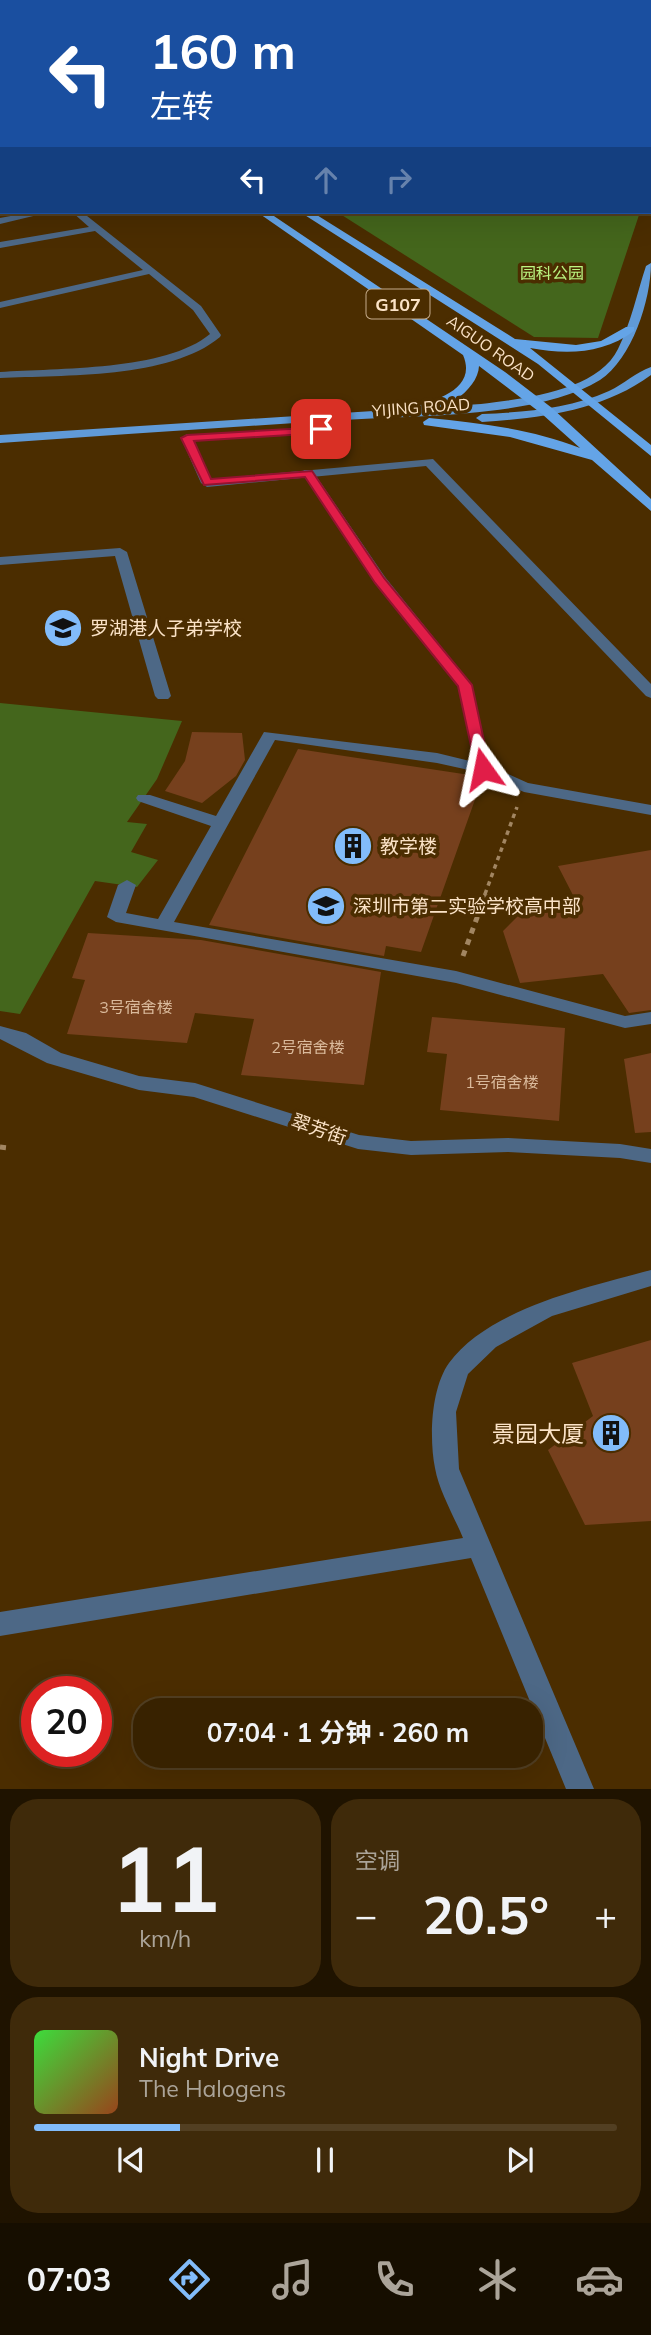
<!DOCTYPE html>
<html lang="zh">
<meta charset="utf-8">
<style>
body{margin:0;font-family:Mulish,"Noto Sans SC",sans-serif;background:#3f2a0a;color:#f1f3f6;height:100vh;display:flex;flex-direction:column;font-size:26px;white-space:nowrap}
*{box-sizing:border-box;margin:0}
p{font-size:23px;color:#aba499}
.icon{flex:none;width:38px;height:38px;fill:none;stroke:currentColor;stroke-width:2;stroke-linecap:round;stroke-linejoin:round}
.map{position:relative;height:1789px;overflow:hidden}
.details{display:flex;flex-direction:column;gap:10px;padding:10px;background:#1f1300;flex:1}
.details>*{flex:none}
.banner{position:absolute;left:0px;top:0px;width:651px;height:214px;box-shadow:0 7px 28px #0002,0 0 0 2px #523f22;background:#1a4fa0;color:#fff;overflow:hidden}
.speed{position:absolute;left:21px;top:1676px;display:flex;gap:14px;font-size:35px;font-weight:700;text-align:center}
.speed>*{display:grid;place-content:center;width:91px;height:91px;border-radius:50%;background:#382200;box-shadow:0 7px 28px #0002,0 0 0 2px #523f22;line-height:1}
.speed .limit{border:10px solid #d22;background:#fff;color:#111}
.pin{position:absolute;display:grid;place-items:center;width:60px;height:60px;color:#fff;margin:-30px;border-radius:14px;box-shadow:0 4px 10px #0006}
.me{position:absolute;width:77px;margin:-38px;rotate:348deg;stroke-linejoin:round;filter:drop-shadow(0 0 5px #0008)}
.turn{display:flex;align-items:center;gap:24px;height:147px;padding:0 35px;font-size:32px}
.turn .icon{width:91px;height:91px;stroke-width:2.5}
.turn b{display:block;font-size:49px;line-height:60px}
.lanes{display:flex;align-items:center;height:66px;padding:0 35px;background:#0003;justify-content:center;gap:35px;direction:ltr}
.lanes .off{opacity:.35}
.big{font-size:52px;font-weight:700;line-height:1.1}
.details .widget{flex:1;display:flex;flex-direction:column;justify-content:center;gap:10px;min-width:0;padding:0 24px;border-radius:28px;background:#3f2a0a}
.details .dial{align-items:center;gap:0}
.dial b{font-size:91px;line-height:1}
.song{display:flex;align-items:center;gap:21px}
.cover{width:84px;height:84px;border-radius:10px;background:linear-gradient(135deg,hsl(120 70% 55%),hsl(20 70% 35%))}
.played{height:7px;border-radius:4px;background:linear-gradient(90deg,#82bcfa 25%,#523f22 25%)}
.keys{display:flex;justify-content:space-around;direction:ltr}
.heat{display:flex;justify-content:space-between;align-items:center;font-size:38px;direction:ltr}
.details .tiles{flex:1;display:grid;gap:10px;grid-template-columns:1fr 1fr}
.widget:last-child{grid-column:span 2}
.trip{position:absolute;left:133px;top:1698px;width:410px;height:70px;border-radius:28px;background:#382200;box-shadow:0 7px 28px #0002,0 0 0 2px #523f22;font-weight:700;line-height:70px;text-align:center}
.tabs{display:flex;height:112px;justify-content:space-around;align-items:center;background:#160e00;color:#aba499}
.tabs .icon{width:49px;height:49px}
.tabs .on{color:#82bcfa}
.tabs b{font-size:32px;color:#f1f3f6}
.map>svg:first-child{display:block}
.green{fill:#44661c}
.building{fill:#76401d}
.lines{fill:none;stroke-linecap:round;stroke-linejoin:round}
.path-far1{stroke:#a28662;stroke-width:3.5;stroke-dasharray:4.5 4.5;stroke-linecap:butt}
.path{stroke:#a28662;stroke-width:5;stroke-dasharray:6 6;stroke-linecap:butt}
.service{fill:#4d6886;fill-rule:evenodd}
.minor{fill:#4d6886;fill-rule:evenodd}
.tertiary{fill:#4d6886;fill-rule:evenodd}
.primary{fill:#609ad7;fill-rule:evenodd}
.trunk{fill:#64a4e7;fill-rule:evenodd}
.route{fill:#e11d48;stroke:#92132f;stroke-width:2}
.labels{text-anchor:middle;dominant-baseline:central;stroke-width:7;stroke-linejoin:round;paint-order:stroke}
.far-park-label{font-size:16px;fill:#baf581;stroke:#4b2d00}
.far-street-label{font-size:16px;fill:#fbe3c7;stroke:#4b2d00}
.number-label{font-size:16px;fill:#daba9c}
.shield{fill:#4b2d00;stroke:#c6ac8b;stroke-width:2}
.shield-label{font-size:18px;font-weight:bold;fill:#fbe3c7}
.poi-label{font-size:19px;fill:#fbe3c7;stroke:#4b2d00;text-anchor:start}
.street-label{font-size:19px;fill:#fbe3c7;stroke:#4b2d00}
.near-poi-label{font-size:23px;fill:#fbe3c7;stroke:#4b2d00;text-anchor:end}
</style>
<div class="map">
<svg width="651" height="1789" viewBox="0 0 651 1789">
<rect width="100%" height="100%" fill="#4b2d00"/>
<g class="green">
<path d="M337 212H640L598 338 534 337Z"/>
<path d="M0 703 182 721 157 779 127 822 147 824 131 852 158 860 137 887 95 881 20 1014 0 1011Z"/>
</g>
<g class="building">
<path d="M192 732 242 733 245 760 236 776 202 803 165 791 185 761Z"/>
<path d="M298 749 483 777 421 952 386 946 384 956 209 925Z"/>
<path d="M651 850V1010L629 1013 603 974 520 983 503 931 526 908 575 899 558 866Z"/>
<path d="M88 933 201 940 381 972 364 1085 241 1075 254 1019 195 1013 187 1043 67 1034 85 980 72 978Z"/>
<path d="M432 1017 565 1028 559 1121 440 1110 447 1054 427 1052Z"/>
<path d="M651 1053V1132L635 1133 624 1059Z"/>
<path d="M651 1340V1521L585 1525 548 1450 593 1416 572 1363Z"/>
</g>
<g class="lines">
<path class="path-far1" d="M485 894 517 807"/>
<g class="path">
<path d="M463 956 486 893"/>
<path d="M0 1147 9 1148"/>
</g>
<path class="service" d="M304 470H312L385 577 472 685 490 766 528 783 651 805V815L524 792 478 772 437 763 275 740 174 922 456 971 625 1016 651 1012V1024L625 1028 456 983 116 922 107 917 118 885 127 880 136 885 126 913 158 919 211 826 138 801 136 798 138 795H150L216 816 264 732 437 753 474 762 458 686 375 583 302 473Z"/>
<g class="minor">
<path d="M183 0H214L180 2Z"/>
<path d="M345 0H352L354 2H346Z"/>
<rect x="0" y="11" width="2" height="4"/>
<path d="M0 94H2L0 99Z"/>
<path d="M0 147 2 148V153H0Z"/>
<rect x="0" y="174" width="2" height="6"/>
<path d="M2 193V199L0 200V194Z"/>
<path d="M32 212H50L0 224V218Z"/>
<path d="M72 212H82L201 306 221 335 220 337C170 379 63 375 0 378V372C57 368 166 371 210 334L193 310 149 274 0 308V302L143 270 95 231 0 248V242L89 227Z"/>
<path d="M187 434 193 438 211 479 433 459 651 684V698L646 696 426 466 207 487 201 483 181 438Z"/>
<path d="M120 548 127 552 171 696 168 699H158L155 696 115 556 0 565V557Z"/>
<path d="M0 1026 26 1033 61 1053 139 1076 195 1083 359 1135 411 1141 508 1138 620 1144 651 1149V1163L620 1158 508 1152 411 1155 358 1149 194 1097 139 1090 47 1063 0 1039Z"/>
<path d="M651 1270V1286L552 1316 496 1347 468 1374 456 1412 459 1469 594 1789H566L471 1558 0 1636V1612L463 1538C454 1516 439 1491 435 1468 429 1438 431 1388 449 1363 489 1308 589 1287 651 1270Z"/>
</g>
<path class="tertiary" d="M649 60H651L649 65Z"/>
<g class="primary">
<rect x="649" y="9" width="2" height="8"/>
<path d="M651 263C651 300 632 359 600 380 538 418 417 415 344 420 230 427 115 435 0 443V435L481 404C522 399 598 391 618 349 631 323 637 293 646 266Z"/>
<path d="M651 367V375C602 411 541 418 482 422L476 418 482 414C525 412 569 409 609 391 624 384 636 372 651 367Z"/>
</g>
<g class="trunk">
<rect x="0" y="17" width="2" height="5"/>
<rect x="0" y="36" width="2" height="5"/>
<path d="M257 212H268L505 372 552 408 651 499V511L592 460 510 437 424 425 423 422 429 418C480 423 532 429 580 448L542 414 479 366C478 393 433 419 407 415V409C434 401 478 390 463 355Z"/>
<path d="M300 212H312L515 339 576 345 601 341 626 327H634V331C603 354 567 355 530 348L651 445V456L538 364Z"/>
</g>
</g>
<path class="route" d="M325 427 327 429 321 433 194 441 211 479 312 471 384 578 472 685 490 769 488 772H478L476 769 458 686 375 583 305 477 204 485 181 438 187 435Z"/>
<defs>
<g id="school-disc" transform="scale(2.0125)"><circle r="9.5" fill="#82bcfa" stroke="#4b2d00"/><path d="M0-5L7-2L0 1L-7-2ZM-4 1L0 2.5L4 1V4Q0 6-4 4Z" fill="#111"/></g>
<g id="building-disc" transform="scale(2.0125)"><circle r="9.5" fill="#82bcfa" stroke="#4b2d00"/><path d="M-4-6H4V6H1V3H-1V6H-4ZM-2.5-4.3h1.7v1.8h-1.7ZM.8-4.3h1.7v1.8H.8ZM-2.5-1h1.7V.8h-1.7ZM.8-1h1.7V.8H.8Z" fill="#111"/></g>
</defs>
<g fill-rule="evenodd">
<use href="#school-disc" x="63" y="628"/>
<use href="#building-disc" x="353" y="846"/>
<use href="#school-disc" x="326" y="906"/>
<use href="#building-disc" x="611" y="1433"/>
</g>
<g class="labels">
<g class="far-park-label">
<text x="552" y="273">园科公园</text>
</g>
<g class="far-street-label">
<text transform="translate(491 348) rotate(35)">AIGUO ROAD</text>
<text transform="translate(421 407) rotate(-4)">YIJING ROAD</text>
</g>
<g class="number-label">
<text x="136" y="1007">3号宿舍楼</text>
<text x="308" y="1047">2号宿舍楼</text>
<text x="502" y="1082">1号宿舍楼</text>
</g>
<rect class="shield" x="366.5" y="289.5" width="63" height="29" rx="5"/>
<g class="shield-label">
<text x="398" y="304">G107</text>
</g>
<g class="poi-label">
<text x="90" y="628">罗湖港人子弟学校</text>
<text x="380" y="846">教学楼</text>
<text x="353" y="906">深圳市第二实验学校高中部</text>
</g>
<g class="street-label">
<text transform="translate(319 1129) rotate(19)">翠芳街</text>
</g>
<g class="near-poi-label">
<text x="584" y="1433">景园大厦</text>
</g>
</g>
</svg>
<div class="speed"><div class="limit">20</div></div>
<div class="pin" style="left:321px;top:429px;background:#d93025"><svg class="icon" aria-label="arrive" viewBox="0 0 24 24"><path d="M6 21V4h12l-3 4 3 4H6"/></svg></div>
<svg class="me" style="left:483px;top:769px" viewBox="-20 -20 40 40"><path d="M0-17L14 15 0 8-14 15z" fill="#e11d48" stroke="#fff" stroke-width="4"/></svg>
<div class="trip">07:04 · 1 分钟 · 260 m</div>
<div class="banner">
<div class="turn"><svg class="icon" aria-label="left" viewBox="0 0 24 24"><path d="M17 20v-9H6M10 6l-5 5 5 5"/></svg><div><b>160 m</b>左转</div></div>
<div class="lanes"><svg class="icon" aria-label="left" viewBox="0 0 24 24"><path d="M17 20v-9H6M10 6l-5 5 5 5"/></svg><svg class="icon off" aria-label="ahead" viewBox="0 0 24 24"><path d="M12 20V5M6 11l6-6 6 6"/></svg><svg class="icon off" aria-label="right" viewBox="0 0 24 24"><path d="M7 20v-9h11M14 6l5 5-5 5"/></svg></div>
</div>
</div>
<section class="details">
<div class="tiles">
<div class="widget dial"><b>11</b><p>km/h</p></div>
<div class="widget"><p>空调</p>
<div class="heat"><a>−</a><b class="big">20.5°</b><a>+</a></div>
</div>
<div class="widget">
<div class="song"><i class="cover"></i><div><b>Night Drive</b><p>The Halogens</p></div></div>
<div class="played"></div>
<div class="keys"><svg class="icon" aria-label="previous" viewBox="0 0 24 24"><path d="M18 5L8 12l10 7zM5 5v14"/></svg><svg class="icon" aria-label="pause" viewBox="0 0 24 24"><path d="M8 5v14M16 5v14"/></svg><svg class="icon" aria-label="next" viewBox="0 0 24 24"><path d="M6 5l10 7-10 7zM19 5v14"/></svg></div>
</div>
</div>
</section>
<nav class="tabs">
<b>07:03</b>
<svg class="icon on" aria-label="directions" viewBox="0 0 24 24"><path d="M12 3l9 9-9 9-9-9zM9 14v-3h6M13 9l2 2-2 2"/></svg>
<svg class="icon" aria-label="music" viewBox="0 0 24 24"><path d="M9 18V5l10-2v13"/><circle cx="6" cy="18" r="3"/><circle cx="16" cy="16" r="3"/></svg>
<svg class="icon" aria-label="phone" viewBox="0 0 24 24"><path d="M5 4h4l2 5-3 2q2 4 5 5l2-3 5 2v4C11 20 4 13 5 4z"/></svg>
<svg class="icon" aria-label="climate" viewBox="0 0 24 24"><path d="M12 3v18M4 7l16 10M4 17L20 7"/></svg>
<svg class="icon" aria-label="car" viewBox="0 0 24 24"><path d="M5 17H2v-5l4-1 3-4h7l3 4 3 1v5h-3M9 17h6M6 11h13"/><circle cx="7" cy="17" r="2"/><circle cx="17" cy="17" r="2"/></svg>
</nav>
